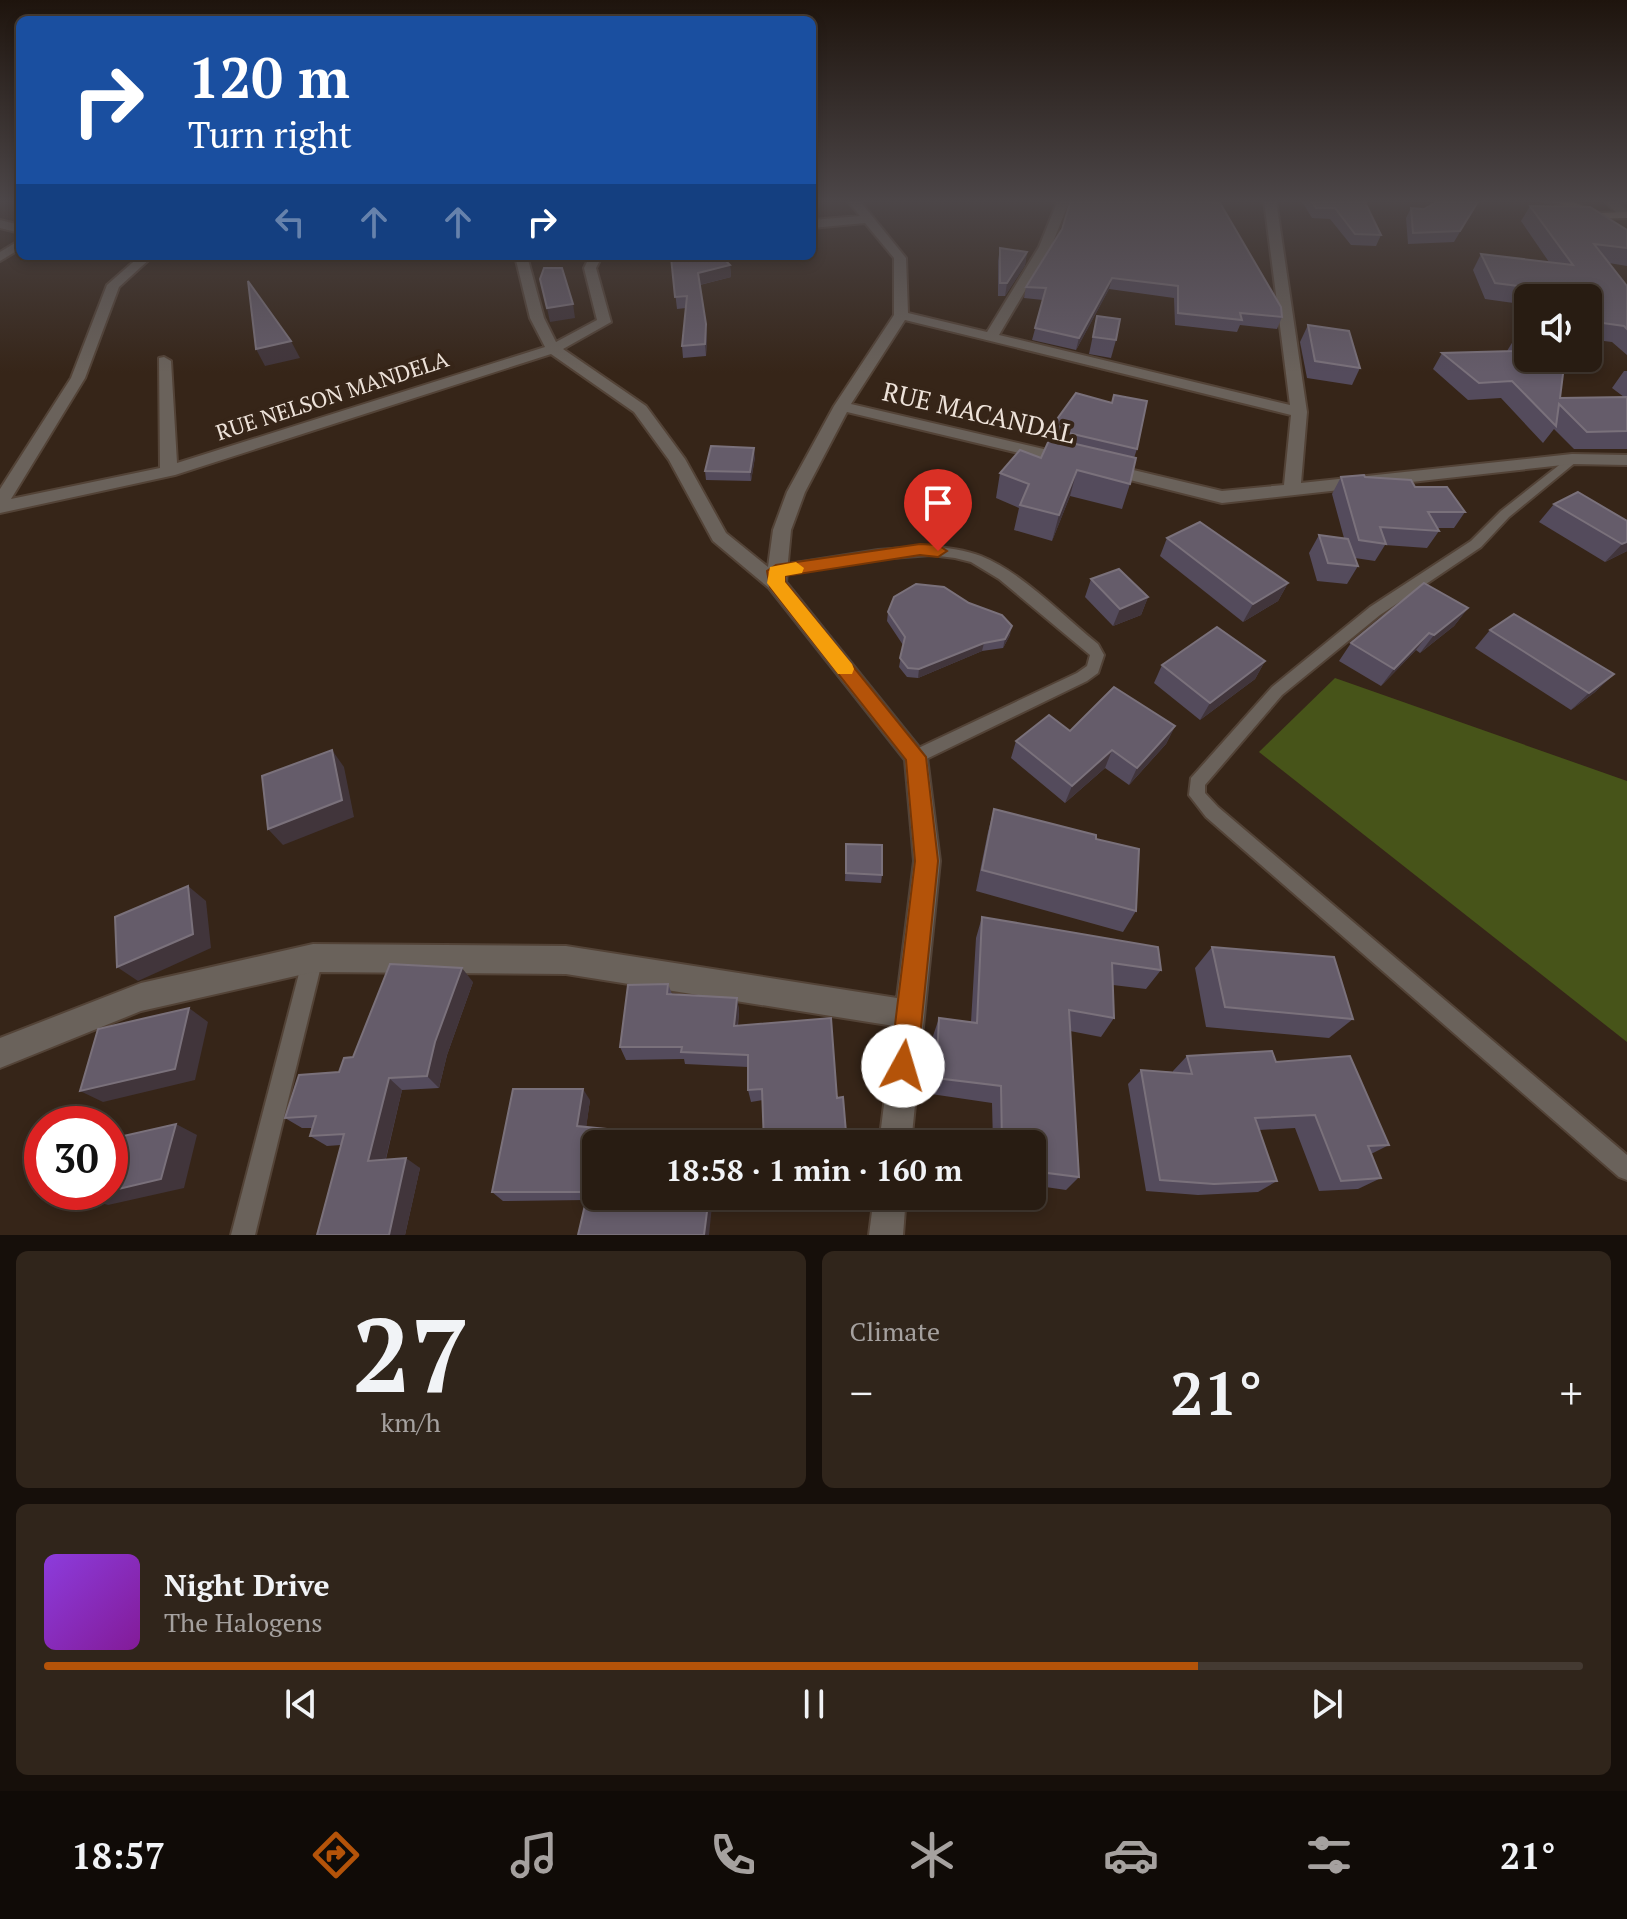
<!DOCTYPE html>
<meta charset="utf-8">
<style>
body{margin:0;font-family:"PT Serif",serif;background:#30251b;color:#f1f3f6;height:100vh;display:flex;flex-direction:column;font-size:30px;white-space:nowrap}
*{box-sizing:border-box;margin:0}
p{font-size:26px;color:#a5a19f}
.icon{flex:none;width:44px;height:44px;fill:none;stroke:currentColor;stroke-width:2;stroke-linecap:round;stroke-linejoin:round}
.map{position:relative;height:1235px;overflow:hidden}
.side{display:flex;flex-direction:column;gap:16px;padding:16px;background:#160f0a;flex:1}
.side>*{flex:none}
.guide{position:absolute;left:16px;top:16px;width:800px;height:244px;border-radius:12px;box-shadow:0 4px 12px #0003,0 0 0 2px #443a32;background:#1a4fa0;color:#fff;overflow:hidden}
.fabs{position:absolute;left:1514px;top:284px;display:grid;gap:16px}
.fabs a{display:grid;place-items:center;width:88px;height:88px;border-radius:12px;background:#281c12;box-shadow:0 4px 12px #0003,0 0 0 2px #443a32;font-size:40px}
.speed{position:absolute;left:24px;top:1106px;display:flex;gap:16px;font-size:40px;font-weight:700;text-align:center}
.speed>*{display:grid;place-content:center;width:104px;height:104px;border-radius:50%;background:#281c12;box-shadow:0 4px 12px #0003,0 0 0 2px #443a32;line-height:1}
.speed .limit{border:12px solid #d22;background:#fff;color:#111}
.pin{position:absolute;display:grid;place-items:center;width:68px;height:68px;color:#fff;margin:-82px -34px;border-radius:50% 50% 50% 0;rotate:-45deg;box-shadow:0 0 8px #0007}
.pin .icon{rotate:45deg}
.me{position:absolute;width:88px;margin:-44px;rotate:6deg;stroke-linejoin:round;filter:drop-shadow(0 0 6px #0008)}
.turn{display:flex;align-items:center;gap:28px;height:168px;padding:0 40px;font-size:36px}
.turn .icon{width:104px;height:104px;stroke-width:2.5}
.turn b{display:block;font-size:56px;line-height:68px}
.lanes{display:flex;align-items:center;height:76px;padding:0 40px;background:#0003;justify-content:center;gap:40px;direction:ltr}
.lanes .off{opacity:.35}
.big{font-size:60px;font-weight:700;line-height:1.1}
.side .card{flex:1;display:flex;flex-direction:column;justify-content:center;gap:12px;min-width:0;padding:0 28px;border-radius:12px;background:#30251b}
.side .dial{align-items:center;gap:0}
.dial b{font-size:104px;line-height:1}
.song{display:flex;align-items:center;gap:24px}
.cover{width:96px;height:96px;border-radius:12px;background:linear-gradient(135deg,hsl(270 70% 55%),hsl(290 70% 35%))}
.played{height:8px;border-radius:4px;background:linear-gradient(90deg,#b45309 75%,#443a32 75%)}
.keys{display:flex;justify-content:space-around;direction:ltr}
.heat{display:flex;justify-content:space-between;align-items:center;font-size:44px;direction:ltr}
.side .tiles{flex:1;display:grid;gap:16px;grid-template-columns:1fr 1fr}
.card:last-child{grid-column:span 2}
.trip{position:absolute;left:582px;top:1130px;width:464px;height:80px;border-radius:12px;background:#281c12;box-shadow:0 4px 12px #0003,0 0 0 2px #443a32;font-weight:700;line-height:80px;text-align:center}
.menu{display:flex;height:128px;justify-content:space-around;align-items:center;background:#100b07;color:#a5a19f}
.menu .icon{width:56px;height:56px}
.menu .current{color:#b45309}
.menu b{font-size:36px;color:#f1f3f6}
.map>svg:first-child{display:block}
.green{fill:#475419}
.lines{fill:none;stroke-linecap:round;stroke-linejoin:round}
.service-casing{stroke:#534337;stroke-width:4}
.minor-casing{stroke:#534337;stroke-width:4}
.secondary-casing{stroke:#534337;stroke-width:4}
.service{fill:#6a625b;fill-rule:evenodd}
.minor{fill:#6a625b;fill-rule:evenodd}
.secondary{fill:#8f8176;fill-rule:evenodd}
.wall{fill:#544b5c}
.shaded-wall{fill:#41353b}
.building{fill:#655c6a;stroke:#7a717b;stroke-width:2}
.route{fill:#b45309;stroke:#753606;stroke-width:2}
.slow{fill:#f59e0b}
.labels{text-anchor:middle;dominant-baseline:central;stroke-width:8;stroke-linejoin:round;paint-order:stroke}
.far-street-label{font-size:22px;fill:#ede2d9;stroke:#362518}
.street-label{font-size:26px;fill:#ede2d9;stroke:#362518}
</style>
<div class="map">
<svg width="1627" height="1235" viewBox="0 0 1627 1235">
<rect width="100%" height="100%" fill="#362518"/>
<path class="green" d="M1335 678 1627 781V1042L1259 752Z"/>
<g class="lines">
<g class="service-casing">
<g id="service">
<path d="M1572 455 1578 459 1576 462 1509 517 1481 547 1380 615 1282 695 1205 785V793L1218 807 1627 1155V1180L1619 1177 1206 817 1189 795 1191 778 1272 687 1370 607 1471 541 1501 511Z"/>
<path d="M931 546C948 548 965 550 981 556 1023 573 1063 616 1098 644L1104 655 1098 673 1087 681 916 764 910 762 908 757 910 752 1077 673 1087 666 1090 655 999 579 971 562 955 558 931 555 878 559 776 576 769 571 776 566 878 550Z"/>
<path d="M313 949 320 951 323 958 255 1235H231L303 958 306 951Z"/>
</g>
</g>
<g class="minor-casing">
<g id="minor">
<path d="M847 200H859L906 258 908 313 987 332 1039 247 1058 200H1070L1051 247 999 335 1290 405 1264 200H1276L1307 412 1301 483 1572 454 1627 455V465L1572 464 1222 503 1102 473 1100 469 1108 464 1222 491 1284 485 1291 415 905 320 851 404 1069 455 1077 460 1069 465 847 412 805 492 791 530 786 582 927 757 940 861 911 1144H879L894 1026 566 974 313 972 141 1011 0 1068V1038L141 983 313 944 566 946 897 998 914 861 905 760 769 588 713 541 669 460 634 412 551 354 175 475 0 513V489L71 378 107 285 140 256H153L119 287 85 378 11 499 160 468 159 358 164 357 171 361 177 463 545 347 530 318 515 256H527L544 318 556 342 597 320 584 268 590 256H602L596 268 611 322 563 349 646 406 685 459 726 533 768 567 773 530 787 492 834 406 894 315V258L865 223 812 228V220L860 216Z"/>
<path d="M1540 200H1564L1573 204 1567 207Z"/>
<path d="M1604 200H1616L1627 211V218L1620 217Z"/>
<path d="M0 220 20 225V233L0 228Z"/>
<path d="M20 240V249L0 261V252Z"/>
<path d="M874 1196H906L903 1235H869Z"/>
</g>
</g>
<g class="secondary-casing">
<path id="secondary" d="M1553 200H1569L1599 213 1627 212V218L1594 219Z"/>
</g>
<use href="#service" class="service"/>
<use href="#minor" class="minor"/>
<use href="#secondary" class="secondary"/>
</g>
<g class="wall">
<path d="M1301 200H1364L1381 235 1376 246 1351 245 1330 219 1312 218Z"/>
<path d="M1479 200 1454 242 1408 244 1406 218 1411 208 1424 209Z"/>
<path d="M1210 202 1282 317 1277 329 1240 325 1237 332 1175 325 1174 298 1109 289 1076 350 1032 340 1043 300 1024 298 1026 287Z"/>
<path d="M1530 206 1627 230V266L1609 263 1627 286V355L1612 342 1588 339V298H1528V305L1485 299 1473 270 1481 254 1549 262 1521 221Z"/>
<path d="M1000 248 1027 252 1025 265 1005 296H998V261Z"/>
<path d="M671 257 730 265 731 277 700 285 707 336 706 356 683 358 682 346 686 308 677 309Z"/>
<path d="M1097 316 1116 340 1111 358 1089 354Z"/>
<path d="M1308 325 1360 368 1352 385 1307 378 1300 342Z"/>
<path d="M1518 333 1560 398 1624 397 1612 388 1624 371H1627V449H1574L1554 429 1543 443 1501 398 1468 400 1433 369 1442 353 1507 351Z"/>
<path d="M1055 422 1137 449 1134 458 1130 484 1122 509 1070 496 1052 541 1014 530 1019 508 996 498 1000 473 1041 458 1050 438Z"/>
<path d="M755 457 751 481 706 480 705 471Z"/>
<path d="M1341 477H1365L1415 487 1465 512 1454 528H1437L1439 531 1427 548 1385 545 1375 561 1355 558 1358 566 1347 584 1317 581 1309 553 1319 535 1344 538 1332 494Z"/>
<path d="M1554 504 1627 521V551L1605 562 1539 522Z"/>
<path d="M1167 538 1288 583 1278 601 1243 622 1160 556Z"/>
<path d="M1091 579 1148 597 1141 615 1113 626 1085 597Z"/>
<path d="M1468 608 1454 626 1420 653 1416 650 1381 686 1339 661 1351 643Z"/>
<path d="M888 612 1010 635 1003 648 982 651 918 678 907 677 899 667 903 645 887 621Z"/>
<path d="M1490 630 1614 674 1595 692 1571 710 1475 648Z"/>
<path d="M1265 661 1255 679 1200 720 1154 683 1162 665Z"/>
<path d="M1175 726 1166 744 1129 785 1105 768 1065 803 1011 758 1016 741 1070 731Z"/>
<path d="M994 809 1096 839 1136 911 1123 932 976 891 988 832Z"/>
<path d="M846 844 882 875 881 883 845 881Z"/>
<path d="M982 917 1161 970 1146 989 1113 985 1114 1018 1101 1037 1070 1031 1079 1177 1066 1190 1032 1185V1144H993L992 1103 931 1094 933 1036 939 1018 971 1022 976 938Z"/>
<path d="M1212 947 1353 1019 1329 1038 1206 1027 1195 968Z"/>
<path d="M473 982 447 1055 439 1088 402 1090 386 1159 420 1168 405 1235H317L341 1145 327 1146 310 1136 312 1128H302L285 1118 339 1072 353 1057Z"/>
<path d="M668 984 672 994 737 998 739 1011 738 1026 831 1018 763 1100 751 1102 748 1090V1067L685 1064 684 1059 626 1060 620 1047Z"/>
<path d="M1187 1056 1276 1062 1389 1145 1371 1154 1381 1178 1358 1189 1319 1191 1295 1128 1259 1130 1277 1181 1258 1192 1198 1195 1146 1191 1128 1084 1141 1070 1173 1072V1071Z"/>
<path d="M590 1100 586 1127 656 1134 586 1200 503 1201 492 1192Z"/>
</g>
<g class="shaded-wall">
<path d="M1027 252 1025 265 1005 296 1007 283Z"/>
<path d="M730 265 731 277 699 285 698 273Z"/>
<path d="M1112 278 1109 289 1076 350 1079 338Z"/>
<path d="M573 304 575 318 550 322 547 308Z"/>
<path d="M706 324 707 336 706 356 705 344Z"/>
<path d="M291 341 300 358 265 366 256 349Z"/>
<path d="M754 448 755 457 751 481 750 472Z"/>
<path d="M1077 470 1070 496 1052 541 1059 515Z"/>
<path d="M1627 542V551L1605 562 1622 544Z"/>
<path d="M1288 583 1278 601 1243 622 1253 604Z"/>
<path d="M1148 597 1141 615 1113 626 1120 609Z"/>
<path d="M1468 608 1454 626 1420 653 1434 635Z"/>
<path d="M1012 626 1010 635 1003 648 1005 639Z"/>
<path d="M1429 633 1416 650 1381 686 1394 669Z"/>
<path d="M984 643 982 651 918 678 919 669Z"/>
<path d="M1265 661 1255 679 1200 720 1210 703Z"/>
<path d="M1614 674 1595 692 1571 710 1589 693Z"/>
<path d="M1175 726 1166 744 1129 785 1137 768Z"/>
<path d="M332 750 344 767 354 817 283 845 268 829Z"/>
<path d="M1112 750 1105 768 1065 803 1072 786Z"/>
<path d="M188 886 206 901 211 948 138 981 117 967Z"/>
<path d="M462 968 473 982 447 1055 439 1088 427 1076 435 1042Z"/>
<path d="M737 998 739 1011 736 1039 734 1026Z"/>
<path d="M189 1008 208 1022 195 1080 103 1102 80 1091Z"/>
<path d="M389 1078 402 1090 383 1170 368 1161Z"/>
<path d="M583 1089 590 1100 585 1136 577 1126Z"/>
<path d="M176 1124 197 1135 184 1188 108 1205 83 1197 104 1192H110Z"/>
<path d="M656 1134 661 1144H654Z"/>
<path d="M406 1158 420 1168 405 1235H389Z"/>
<path d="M709 1196H713L709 1235H704Z"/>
</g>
<g class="building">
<path d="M1071 200H1210V202L1220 203 1281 307 1282 317 1240 313 1242 320 1178 313V286L1112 278 1079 338 1035 328 1046 288 1026 287 1062 229Z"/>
<path d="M1311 200H1364L1381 235 1355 234 1335 208H1316Z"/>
<path d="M1440 200H1479L1460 231 1413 233 1411 208 1424 209Z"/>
<path d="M1530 206 1590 207 1627 230V248L1594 244 1627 286V329L1624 326 1588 321V298H1560L1556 291 1495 283 1481 254 1573 265Z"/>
<path d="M1000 248 1027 252 1007 283H1000Z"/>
<path d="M677 256H721L730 265 698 273 706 324 705 344 682 346 687 296 675 297 671 257Z"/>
<path d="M544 268H562L573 304 547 308 540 279Z"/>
<path d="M248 281 291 341 256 349Z"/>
<path d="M1097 316 1120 319 1116 340 1093 337Z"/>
<path d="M1308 325 1349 331 1360 368 1315 361Z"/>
<path d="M1518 333 1528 335V358H1565L1560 398 1627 397V431L1587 432 1559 404 1556 426 1512 381 1479 383 1442 353 1514 351Z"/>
<path d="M1076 393 1112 403 1114 395 1147 401 1137 449 1056 430 1059 423 1055 422Z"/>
<path d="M1050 438 1136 458 1130 484 1077 470 1059 515 1020 505 1029 484 1000 473 1020 450 1041 458Z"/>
<path d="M711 446 754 448 750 472 705 471Z"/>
<path d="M1364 475 1365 477 1411 480 1415 487H1447L1465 512H1428L1439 531 1380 527 1386 544 1359 540 1341 477Z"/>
<path d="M1578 492 1627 521V542L1622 544 1554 504Z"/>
<path d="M1200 522 1288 583 1253 604 1167 538Z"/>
<path d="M1319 535 1348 539 1358 566 1328 563Z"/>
<path d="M1119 569 1148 597 1120 609 1091 579Z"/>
<path d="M1424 583 1468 608 1434 635 1429 633 1394 669 1351 643Z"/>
<path d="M916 584 944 587 969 603 1002 615 1012 626 1005 639 984 643 919 669 908 668 900 658 905 637 888 612 894 597Z"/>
<path d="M1514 614 1614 674 1589 693 1490 630Z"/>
<path d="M1217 627 1265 661 1210 703 1162 665Z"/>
<path d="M1114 687 1175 726 1137 768 1112 750 1072 786 1016 741 1049 715 1070 731Z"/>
<path d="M332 750 342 800 268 829 262 776Z"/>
<path d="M994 809 1096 835V839L1139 849 1136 911 982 870Z"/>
<path d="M846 844 882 845V875L846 873Z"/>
<path d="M188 886 193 934 117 967 115 917Z"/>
<path d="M982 917 1158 947 1161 970 1112 963 1114 1018 1069 1010 1079 1177 1032 1171V1144H1002L1001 1086 936 1078 939 1018 977 1023Z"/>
<path d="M1212 947 1334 957 1353 1019 1225 1007Z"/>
<path d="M390 964 462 968 435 1042 427 1076 389 1078 368 1161 406 1158 389 1235H317L344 1134 310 1136 316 1116 285 1118 299 1075 339 1072 344 1058 353 1057Z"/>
<path d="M668 984 667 994 737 998 734 1026 831 1018 837 1098 843 1097 847 1144H764L762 1089 748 1090V1055L681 1052 682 1047H620L628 985Z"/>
<path d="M189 1008 175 1069 80 1091 98 1029Z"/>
<path d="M1272 1051 1276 1062 1350 1056 1389 1145 1368 1146 1381 1178 1341 1181 1315 1115 1255 1118 1277 1181 1214 1184 1160 1180 1141 1070 1192 1074 1187 1056Z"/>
<path d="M513 1089H583L577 1126 656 1134 654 1144H596V1196H709L704 1235H578L588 1192H492Z"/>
<path d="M176 1124 161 1179 110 1191V1139Z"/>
<path d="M85 1192H104L83 1197Z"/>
</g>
<linearGradient id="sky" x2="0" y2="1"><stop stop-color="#1e140d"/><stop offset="0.54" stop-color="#4c4648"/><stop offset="1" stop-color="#4c4648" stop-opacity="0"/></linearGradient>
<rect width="1627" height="373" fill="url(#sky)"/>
<path class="route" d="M920 544 938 545 947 551 938 557 920 555 785 576V582L926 757 938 861 917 1066 913 1075 903 1079 894 1075 890 1066 915 861 906 760 770 587 767 571 776 565Z"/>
<path class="slow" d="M796 562 804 568 802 573 785 576V582L852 664 854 669 852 674H838L767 583 770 567Z"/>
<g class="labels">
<g class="far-street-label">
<text transform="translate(332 395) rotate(-18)">RUE NELSON MANDELA</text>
</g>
<g class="street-label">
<text transform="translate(979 412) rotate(13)">RUE MACANDAL</text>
</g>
</g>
</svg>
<div class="fabs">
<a><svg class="icon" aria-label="sound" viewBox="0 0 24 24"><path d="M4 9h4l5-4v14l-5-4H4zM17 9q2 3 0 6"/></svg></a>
</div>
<div class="speed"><div class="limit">30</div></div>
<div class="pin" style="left:938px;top:551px;background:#d93025"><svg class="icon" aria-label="arrive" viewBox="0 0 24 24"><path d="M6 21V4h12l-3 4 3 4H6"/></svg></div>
<svg class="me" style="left:903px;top:1066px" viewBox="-20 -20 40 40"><circle r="19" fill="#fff"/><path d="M0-13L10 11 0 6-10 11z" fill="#b45309"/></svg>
<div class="trip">18:58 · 1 min · 160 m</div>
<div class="guide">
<div class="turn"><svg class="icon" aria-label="right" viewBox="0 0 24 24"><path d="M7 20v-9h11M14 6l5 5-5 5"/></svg><div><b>120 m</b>Turn right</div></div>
<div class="lanes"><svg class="icon off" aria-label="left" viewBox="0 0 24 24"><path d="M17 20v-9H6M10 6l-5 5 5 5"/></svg><svg class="icon off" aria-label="ahead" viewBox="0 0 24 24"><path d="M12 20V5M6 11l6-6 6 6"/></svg><svg class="icon off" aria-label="ahead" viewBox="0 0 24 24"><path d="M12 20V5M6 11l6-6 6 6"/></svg><svg class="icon" aria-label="right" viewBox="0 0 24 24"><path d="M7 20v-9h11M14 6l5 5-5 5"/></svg></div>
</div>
</div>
<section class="side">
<div class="tiles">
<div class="card dial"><b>27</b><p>km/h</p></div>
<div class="card"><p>Climate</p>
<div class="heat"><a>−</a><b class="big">21°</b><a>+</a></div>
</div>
<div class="card">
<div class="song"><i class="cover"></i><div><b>Night Drive</b><p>The Halogens</p></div></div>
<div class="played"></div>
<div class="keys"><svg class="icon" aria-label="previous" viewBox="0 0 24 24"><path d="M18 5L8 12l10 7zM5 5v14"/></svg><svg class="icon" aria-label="pause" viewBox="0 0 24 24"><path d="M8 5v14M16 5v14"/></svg><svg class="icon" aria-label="next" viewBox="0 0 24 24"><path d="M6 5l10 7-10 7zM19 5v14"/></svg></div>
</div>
</div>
</section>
<nav class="menu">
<b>18:57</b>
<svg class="icon current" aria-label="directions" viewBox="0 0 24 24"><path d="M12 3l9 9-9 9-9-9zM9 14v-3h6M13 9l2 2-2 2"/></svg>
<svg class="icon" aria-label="music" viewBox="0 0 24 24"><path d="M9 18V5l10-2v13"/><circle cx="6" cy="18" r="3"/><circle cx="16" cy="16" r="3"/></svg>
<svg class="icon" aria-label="phone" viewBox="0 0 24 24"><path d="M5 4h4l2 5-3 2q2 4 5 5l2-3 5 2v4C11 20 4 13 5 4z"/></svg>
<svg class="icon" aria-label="climate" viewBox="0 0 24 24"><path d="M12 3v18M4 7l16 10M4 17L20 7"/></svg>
<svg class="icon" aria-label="car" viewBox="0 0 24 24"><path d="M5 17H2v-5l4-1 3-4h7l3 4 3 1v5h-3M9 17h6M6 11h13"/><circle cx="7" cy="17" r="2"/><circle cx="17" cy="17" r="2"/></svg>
<svg class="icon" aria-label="filters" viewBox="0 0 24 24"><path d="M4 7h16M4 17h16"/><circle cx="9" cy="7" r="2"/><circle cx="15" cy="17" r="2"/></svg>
<b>21°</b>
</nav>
